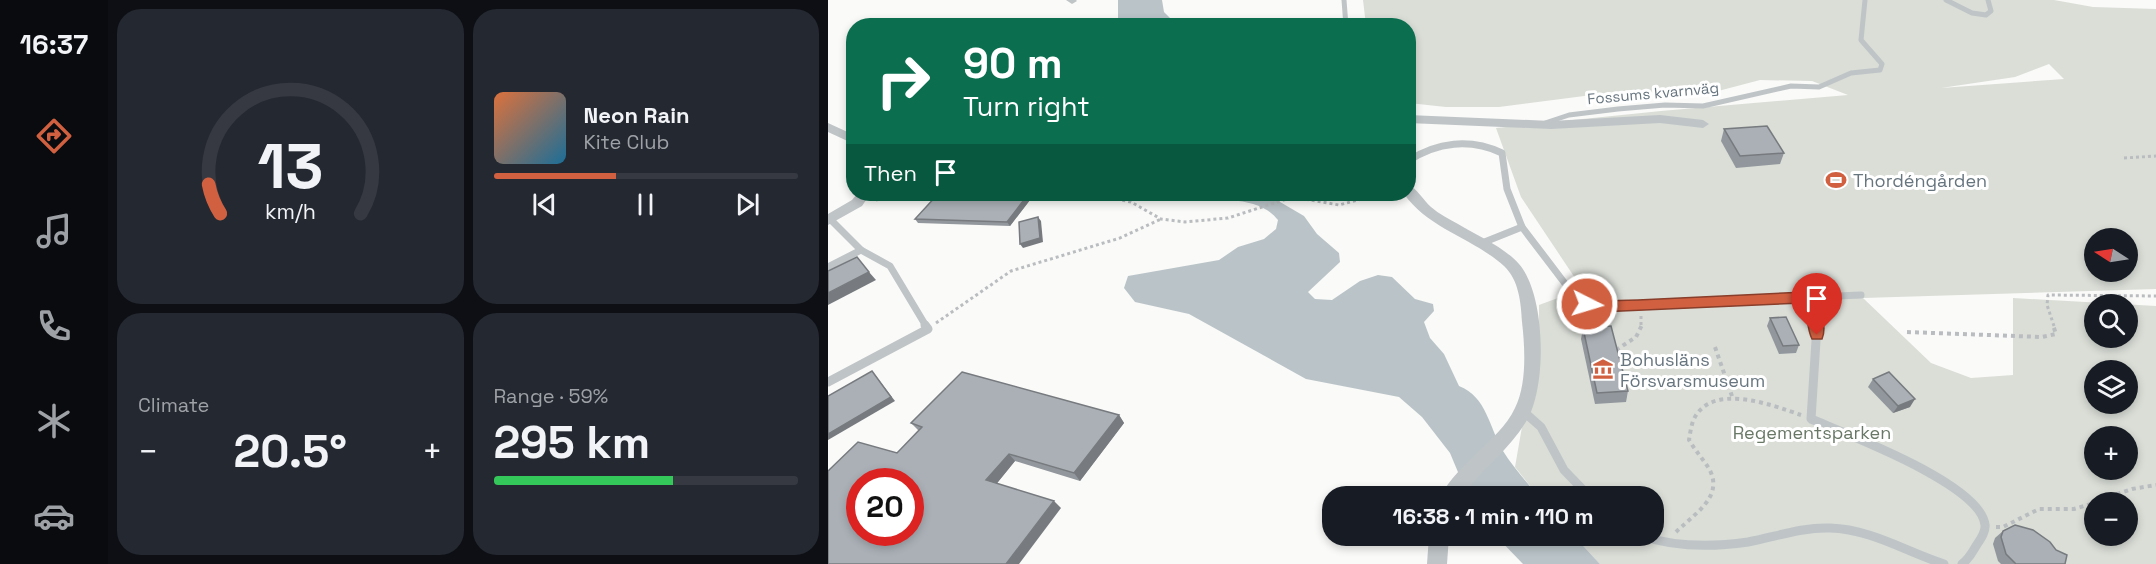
<!DOCTYPE html>
<meta charset="utf-8">
<style>
body{margin:0;font-family:"Space Grotesk",sans-serif;background:#242831;color:#f1f3f6;height:100vh;display:flex;flex-direction:column;font-size:22px;white-space:nowrap}
*{box-sizing:border-box;margin:0}
p{font-size:20px;color:#9ea1a6}
.icon{flex:none;width:33px;height:33px;fill:none;stroke:currentColor;stroke-width:2;stroke-linecap:round;stroke-linejoin:round}
.map{position:relative;flex:1;overflow:hidden}
.panel{display:flex;flex-direction:column;gap:9px;padding:9px;background:#0d0f14;width:720px}
.panel>*{flex:none}
.banner{position:absolute;left:18px;top:18px;width:570px;height:183px;border-radius:24px;box-shadow:0 3px 9px #0003;background:#0b6e4f;color:#fff;overflow:hidden}
.needle{width:39px;rotate:282deg}
.controls{position:absolute;left:1256px;top:228px;display:grid;gap:12px}
.controls a{display:grid;place-items:center;width:54px;height:54px;border-radius:50%;background:#171b24;box-shadow:0 3px 9px #0003;font-size:30px}
.speed{position:absolute;left:18px;top:468px;display:flex;gap:12px;font-size:30px;font-weight:700;text-align:center}
.speed>*{display:grid;place-content:center;width:78px;height:78px;border-radius:50%;background:#171b24;box-shadow:0 3px 9px #0003;line-height:1}
.speed .limit{border:9px solid #d22;background:#fff;color:#111}
.pin{position:absolute;display:grid;place-items:center;width:51px;height:51px;color:#fff;margin:-62px -26px;border-radius:50% 50% 50% 0;rotate:-45deg;box-shadow:0 0 6px #0007}
.pin .icon{rotate:45deg}
.me{position:absolute;width:66px;margin:-33px;rotate:95deg;stroke-linejoin:round;filter:drop-shadow(0 0 4px #0008)}
.turn{display:flex;align-items:center;gap:21px;height:126px;padding:0 18px;font-size:27px}
.turn .icon{width:78px;height:78px;stroke-width:2.5}
.turn b{display:block;font-size:42px;line-height:51px}
.then{display:flex;align-items:center;height:57px;padding:0 18px;background:#0003;gap:12px;font-size:22px}
.big{font-size:45px;font-weight:700;line-height:1.1}
.panel .tile{flex:1;display:flex;flex-direction:column;justify-content:center;gap:9px;min-width:0;padding:0 21px;border-radius:24px;background:#242831}
.panel .dial{align-items:center;gap:0}
.dial svg{height:156px;overflow:visible;fill:none;stroke:#363941;stroke-width:7;stroke-linecap:round;text-anchor:middle}
.dial text{fill:#f1f3f6;stroke:none}
.song{display:flex;align-items:center;gap:18px}
.cover{width:72px;height:72px;border-radius:9px;background:linear-gradient(135deg,hsl(20 70% 55%),hsl(200 70% 35%))}
.played{height:6px;border-radius:3px;background:linear-gradient(90deg,#d16040 40%,#363941 40%)}
.keys{display:flex;justify-content:space-around;direction:ltr}
.heat{display:flex;justify-content:space-between;align-items:center;font-size:33px;direction:ltr}
.charge{height:9px;border-radius:4px;background:linear-gradient(90deg,#34c759 59%,#363941 0)}
.panel .tiles{flex:1;display:grid;gap:9px;grid-template-columns:repeat(2,1fr)}
.trip{position:absolute;left:494px;top:486px;width:342px;height:60px;border-radius:24px;background:#171b24;box-shadow:0 3px 9px #0003;font-weight:700;line-height:60px;text-align:center}
main{display:flex;flex:1;min-height:0}
.menu{display:flex;flex-direction:column;width:108px;justify-content:space-around;align-items:center;background:#090b0e;color:#9ea1a6}
.menu .icon{width:42px;height:42px}
.menu .on{color:#d16040}
.menu b{font-size:27px;color:#f1f3f6}
.map>svg:first-child{display:block}
.green{fill:#daded7;fill-rule:evenodd}
.water{fill:#bac4c8}
.lines{fill:none;stroke-linecap:round;stroke-linejoin:round}
.path-far1{stroke:#babdc0;stroke-width:3;stroke-dasharray:3 3;stroke-linecap:butt}
.path{stroke:#babdc0;stroke-width:4;stroke-dasharray:4 4;stroke-linecap:butt}
.lane-far2{stroke:#bfc4c7;stroke-width:5}
.lane-far1{stroke:#bfc4c7;stroke-width:7}
.lane{stroke:#bfc4c7;stroke-width:9}
.street{fill:#bfc4c7;fill-rule:evenodd}
.wall{fill:#92979d}
.shaded-wall{fill:#777b7f}
.building{fill:#aab0b6;stroke:#777b7f;stroke-width:1.5;fill-rule:evenodd}
.route{fill:#d16040;stroke:#883e2a;stroke-width:1.5}
.labels{text-anchor:middle;dominant-baseline:central;stroke-width:6;stroke-linejoin:round;paint-order:stroke}
.far-street-label{font-size:15px;fill:#67757f;stroke:#fff}
.poi-label{font-size:18px;fill:#67757f;stroke:#fff;text-anchor:start}
.park-label{font-size:18px;fill:#697866;stroke:#fff}
</style>
<main>
<nav class="menu">
<b>16:37</b>
<svg class="icon on" aria-label="directions" viewBox="0 0 24 24"><path d="M12 3l9 9-9 9-9-9zM9 14v-3h6M13 9l2 2-2 2"/></svg>
<svg class="icon" aria-label="music" viewBox="0 0 24 24"><path d="M9 18V5l10-2v13"/><circle cx="6" cy="18" r="3"/><circle cx="16" cy="16" r="3"/></svg>
<svg class="icon" aria-label="phone" viewBox="0 0 24 24"><path d="M5 4h4l2 5-3 2q2 4 5 5l2-3 5 2v4C11 20 4 13 5 4z"/></svg>
<svg class="icon" aria-label="climate" viewBox="0 0 24 24"><path d="M12 3v18M4 7l16 10M4 17L20 7"/></svg>
<svg class="icon" aria-label="car" viewBox="0 0 24 24"><path d="M5 17H2v-5l4-1 3-4h7l3 4 3 1v5h-3M9 17h6M6 11h13"/><circle cx="7" cy="17" r="2"/><circle cx="17" cy="17" r="2"/></svg>
</nav>
<section class="panel">
<div class="tiles">
<div class="tile dial"><svg viewBox="0 0 100 80">
<path d="M14 69A42 42 0 1 1 86 69"/>
<path d="M14 69A42 42 0 0 1 8 54" stroke="#d16040"/>
<text x="50" y="56" font-size="32" font-weight="700">13</text>
<text x="50" y="72" font-size="11">km/h</text>
</svg></div>
<div class="tile">
<div class="song"><i class="cover"></i><div><b>Neon Rain</b><p>Kite Club</p></div></div>
<div class="played"></div>
<div class="keys"><svg class="icon" aria-label="previous" viewBox="0 0 24 24"><path d="M18 5L8 12l10 7zM5 5v14"/></svg><svg class="icon" aria-label="pause" viewBox="0 0 24 24"><path d="M8 5v14M16 5v14"/></svg><svg class="icon" aria-label="next" viewBox="0 0 24 24"><path d="M6 5l10 7-10 7zM19 5v14"/></svg></div>
</div>
<div class="tile"><p>Climate</p>
<div class="heat"><a>−</a><b class="big">20.5°</b><a>+</a></div>
</div>
<div class="tile"><p>Range · 59%</p><b class="big">295 km</b><div class="charge"></div></div>
</div>
</section>
<div class="map">
<svg width="1328" height="564" viewBox="0 0 1328 564">
<rect width="100%" height="100%" fill="#fafaf8"/>
<path class="green" d="M1226 0 1265 7 1328 9V289L1035 298 1103 363 1143 378 1185 375V298L1328 306V564H772L746 536H825V496H710L687 467 711 329V305L738 295 743 304 769 311 693 197 668 128 833 111 1020 95 984 81 932 80 875 95 795 91 671 107H618L581 103 580 26 538 25 535 0ZM1221 64 1236 79 1113 88 1187 77ZM1266 238H1299V272H1266ZM1266 304H1299V338H1266ZM1266 370H1299V404H1266ZM1266 436H1299V470H1266ZM1266 502H1299V536H1266Z"/>
<g class="water">
<path d="M290 0H334L336 12 344 20H415L436 25H290Z"/>
<path d="M359 194H419L447 199 476 216 489 234 511 253 512 262 480 292 487 299 504 300 532 281 550 275 564 277 587 299 605 304 606 311 596 322 602 338 616 354 631 386C659 397 661 427 675 451 685 467 698 481 710 496H640L622 453 594 417 571 397 478 379 361 314 307 302 296 288 300 276 391 260 410 247 436 239 448 229 450 220C430 194 388 203 359 194Z"/>
<path d="M668 536H746L772 564H695Z"/>
</g>
<g class="lines">
<g class="path-far1">
<path d="M1296 158 1328 156"/>
<path d="M265 194 303 202 333 219 357 222 400 218 465 197 511 205 553 194"/>
<path d="M48 200 75 194"/>
<path d="M813 316V326"/>
<path d="M108 323 183 271 292 238 333 219"/>
<path d="M1226 326 1219 305 1220 295 1328 296"/>
</g>
<g class="path">
<path d="M1079 332 1214 337 1228 334 1225 325"/>
<path d="M887 347 905 399"/>
<path d="M788 350 808 337 814 325"/>
<path d="M1266 502 1304 489 1328 485"/>
<path d="M1168 527H1175L1211 509H1246L1266 503"/>
<path d="M848 532C866 514 898 496 880 467 874 458 867 450 861 440 862 434 863 427 865 421 882 381 944 405 973 415"/>
</g>
<g class="lane-far2">
<path d="M516 0 518 26"/>
<path d="M1118 0 1144 13 1158 15 1163 11 1160 0"/>
<path d="M714 124 741 115 790 109 837 105 875 106 963 86 991 87 1023 73 1052 70 1054 64 1033 40 1037 0"/>
</g>
<g class="lane-far1">
<path d="M580 161C609 142 642 138 674 153L679 189 694 227 748 298 771 306 1033 295"/>
<path d="M654 243 694 227"/>
<path d="M33 250 62 266 98 326"/>
<path d="M0 267 33 250 2 219"/>
<path d="M978 297 987 313 989 326"/>
</g>
<g class="lane">
<path d="M989 325 983 419C1018 434 1153 484 1157 525 1158 532 1152 540 1148 546 1144 553 1141 559 1134 564"/>
<path d="M0 382 100 329 97 325"/>
<path d="M695 411 713 427 736 470 761 496"/>
<path d="M814 536C847 547 886 547 920 542 947 537 974 527 1002 528 1042 529 1079 552 1116 564"/>
</g>
<g class="street">
<path d="M238 0H248L249 1 244 4Z"/>
<path d="M580 115 723 121 832 115 875 120 881 124 875 128 832 123 723 129 580 123Z"/>
<path d="M0 123 26 135V144L0 132Z"/>
<path d="M580 185C589 188 596 201 603 207 611 214 621 219 630 224 650 236 676 247 691 264 718 295 719 386 699 420 682 449 654 469 634 496H613C621 479 636 466 648 454 662 440 679 426 687 408 699 384 697 348 694 322 693 303 691 280 676 266 645 238 601 229 576 194H580Z"/>
<path d="M29 194H42L34 206 0 225V214L24 200Z"/>
<path d="M601 536H621L619 564H599Z"/>
</g>
</g>
<g class="wall">
<path d="M896 129 956 153 952 164 908 168 893 141Z"/>
<path d="M304 194H330L327 199 306 198Z"/>
<path d="M202 200 182 226 90 223 87 219Z"/>
<path d="M942 318 971 345 968 353 951 354 939 326Z"/>
<path d="M755 328 800 391 798 402 767 404 753 339Z"/>
<path d="M1045 379 1082 407 1065 413 1040 387Z"/>
<path d="M291 415 296 423 252 481 187 461 169 483 233 508 69 453 91 431 83 423Z"/>
<path d="M1175 531 1237 564H1173L1170 561 1165 544 1167 538Z"/>
</g>
<g class="shaded-wall">
<path d="M325 194H330L327 199Z"/>
<path d="M199 196 202 200 182 226 179 222Z"/>
<path d="M210 217 213 221 215 242 195 248 192 244Z"/>
<path d="M41 272 48 280 0 305V293Z"/>
<path d="M44 371 67 401 0 440V434Z"/>
<path d="M1087 399 1082 407 1065 413 1070 406Z"/>
<path d="M291 415 296 423 252 481 246 473Z"/>
<path d="M181 454 187 461 166 487 158 480Z"/>
<path d="M226 501 233 508 191 564H178Z"/>
</g>
<g class="building">
<path d="M939 126 956 153 912 156 896 129Z"/>
<path d="M110 194H133L199 196 179 222 87 219Z"/>
<path d="M210 217 212 238 192 244 191 222Z"/>
<path d="M29 257 41 272 0 293V271Z"/>
<path d="M958 317 971 345 955 346 942 318Z"/>
<path d="M783 326 800 391 769 393 755 328Z"/>
<path d="M44 371 63 397 0 434V396Z"/>
<path d="M134 372 291 415 246 473 181 454 158 480 226 501 178 564H0V471L30 442 69 453 94 427 83 423ZM32 482H82V532H32Z"/>
<path d="M1061 372 1087 399 1070 406 1045 379Z"/>
<path d="M1187 525 1205 530 1222 542 1228 550 1239 555 1237 564H1188L1178 554 1173 537 1175 531Z"/>
</g>
<path class="route" d="M978 292 983 294C991 307 1000 324 994 339H984C978 327 981 315 974 303L771 312 754 307 752 304 759 298 771 301 810 300Z"/>
<defs>
<g id="stadium-bare" transform="scale(1.62)"><path d="M0-5a6.5 5 0 1 0 0 10a6.5 5 0 1 0 0-10ZM-3.5-1.8h7v3.6h-7Z" fill="#d16040" stroke="#fff" stroke-width="2.5" paint-order="stroke"/></g>
<g id="museum-bare" transform="scale(1.62)"><path d="M0-6L6-3V-2H-6V-3ZM-5-1h2V3h-2ZM-1-1h2V3h-2ZM3-1h2V3H3ZM-6 4H6V6H-6Z" fill="#d16040" stroke="#fff" stroke-width="2.5" paint-order="stroke"/></g>
</defs>
<g fill-rule="evenodd">
<use href="#stadium-bare" x="1008" y="180"/>
<use href="#museum-bare" x="775" y="369"/>
</g>
<g class="labels">
<g class="far-street-label">
<text transform="translate(825 93) rotate(-5)">Fossums kvarnväg</text>
</g>
<g class="poi-label">
<text x="1025" y="180">Thordéngården</text>
<text x="792" y="359">Bohusläns<tspan x="792" dy="21">Försvarsmuseum</tspan></text>
</g>
<g class="park-label">
<text x="984" y="432">Regementsparken</text>
</g>
</g>
</svg>
<div class="controls">
<a><svg class="needle" viewBox="-14 -14 28 28"><path d="M0-13l5 13h-10z" fill="#e53935"/><path d="M0 13l5-13h-10z" fill="#9ea1a6"/></svg></a>
<a><svg class="icon" aria-label="search" viewBox="0 0 24 24"><circle cx="10" cy="10" r="6"/><path d="M15 15l6 6"/></svg></a>
<a><svg class="icon" aria-label="layers" viewBox="0 0 24 24"><path d="M12 4l9 5-9 5-9-5zM3 14l9 5 9-5"/></svg></a>
<a>+</a>
<a>−</a>
</div>
<div class="speed"><div class="limit">20</div></div>
<div class="pin" style="left:989px;top:335px;background:#d93025"><svg class="icon" aria-label="arrive" viewBox="0 0 24 24"><path d="M6 21V4h12l-3 4 3 4H6"/></svg></div>
<svg class="me" style="left:759px;top:304px" viewBox="-20 -20 40 40"><circle r="17" fill="#d16040" stroke="#fff" stroke-width="3"/><path d="M0-11L8 9 0 5-8 9z" fill="#fff"/></svg>
<div class="trip">16:38 · 1 min · 110 m</div>
<div class="banner">
<div class="turn"><svg class="icon" aria-label="right" viewBox="0 0 24 24"><path d="M7 20v-9h11M14 6l5 5-5 5"/></svg><div><b>90 m</b>Turn right</div></div>
<div class="then">Then<svg class="icon" aria-label="arrive" viewBox="0 0 24 24"><path d="M6 21V4h12l-3 4 3 4H6"/></svg></div>
</div>
</div>
</main>
